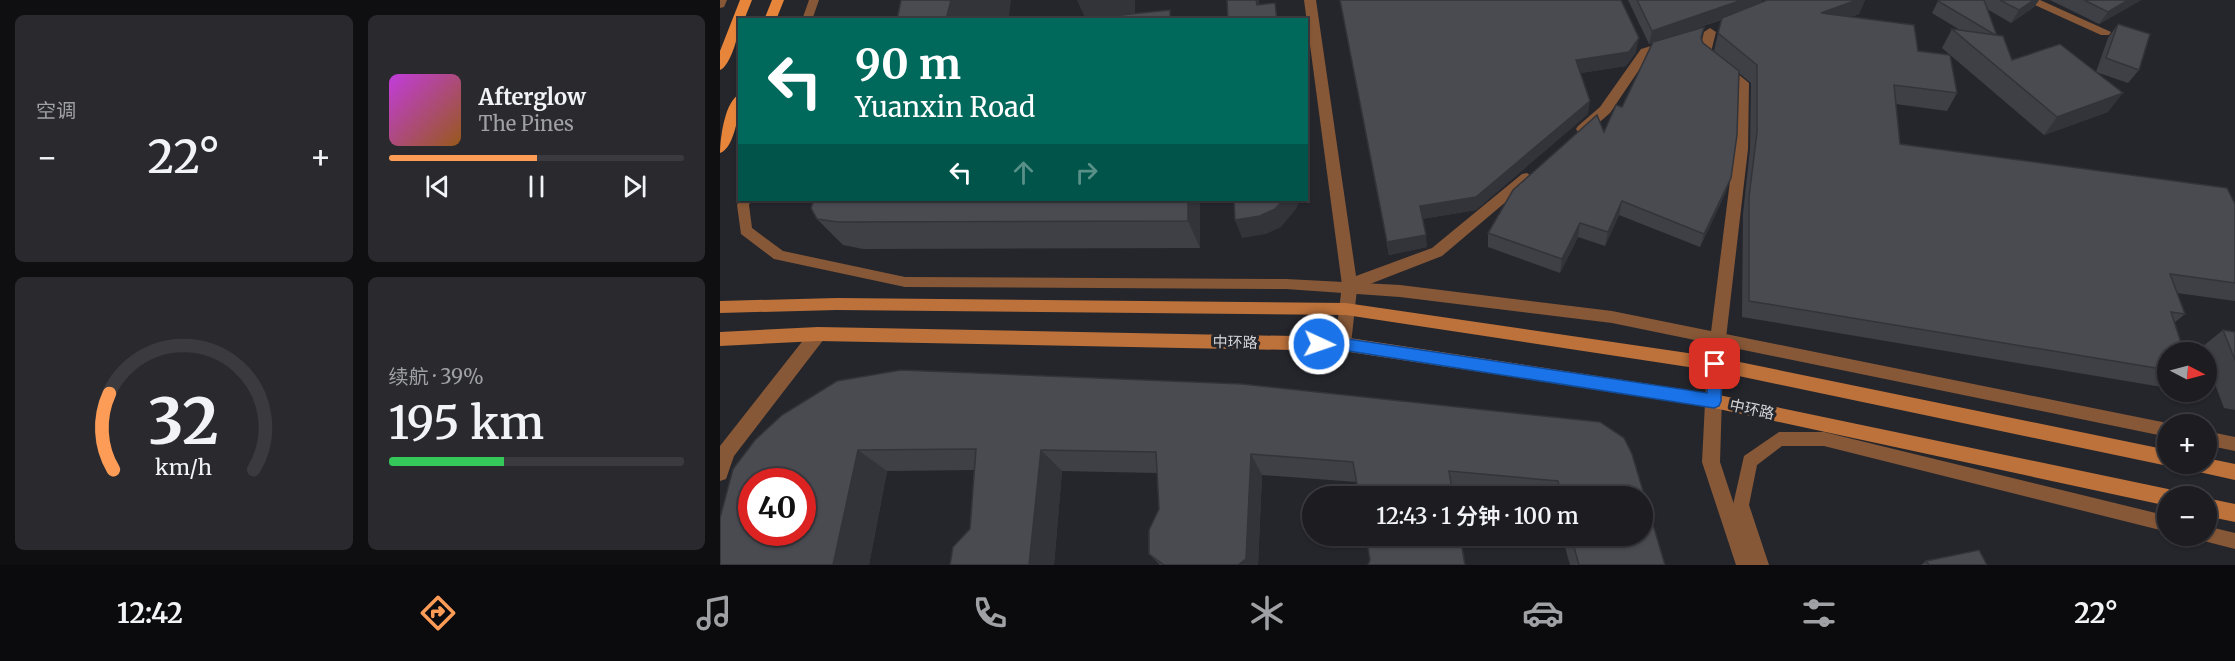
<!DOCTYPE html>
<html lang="zh">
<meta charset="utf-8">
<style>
body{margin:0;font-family:Merriweather,"Noto Sans SC",serif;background:#29292e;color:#f1f3f6;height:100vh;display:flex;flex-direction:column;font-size:22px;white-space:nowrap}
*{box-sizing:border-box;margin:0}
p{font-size:20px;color:#a0a1a5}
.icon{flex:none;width:33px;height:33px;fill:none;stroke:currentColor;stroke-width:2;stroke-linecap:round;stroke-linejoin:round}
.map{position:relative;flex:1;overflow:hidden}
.panel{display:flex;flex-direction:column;gap:15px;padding:15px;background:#0f0f12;width:720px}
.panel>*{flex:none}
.guide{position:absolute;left:18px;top:18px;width:570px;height:183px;border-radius:0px;box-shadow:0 2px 4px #0004,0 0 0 2px #3a3a3f;background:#00695c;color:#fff;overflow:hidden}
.needle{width:39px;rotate:96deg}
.fabs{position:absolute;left:1437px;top:342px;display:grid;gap:12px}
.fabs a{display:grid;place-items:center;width:60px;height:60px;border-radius:50%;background:#1c1c21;box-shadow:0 2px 4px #0004,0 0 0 2px #3a3a3f;font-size:30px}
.speed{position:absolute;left:18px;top:468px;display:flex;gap:12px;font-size:30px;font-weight:700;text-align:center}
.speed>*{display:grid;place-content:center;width:78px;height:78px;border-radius:50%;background:#1c1c21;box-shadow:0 2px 4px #0004,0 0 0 2px #3a3a3f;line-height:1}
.speed .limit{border:9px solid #d22;background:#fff;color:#111}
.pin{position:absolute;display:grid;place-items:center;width:51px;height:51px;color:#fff;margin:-26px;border-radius:12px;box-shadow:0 3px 9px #0006}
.me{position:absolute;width:66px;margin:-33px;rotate:93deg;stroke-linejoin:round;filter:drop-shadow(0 0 4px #0008)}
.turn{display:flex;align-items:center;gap:21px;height:126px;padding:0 18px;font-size:27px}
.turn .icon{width:78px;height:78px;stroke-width:2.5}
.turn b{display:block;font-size:42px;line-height:51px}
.lanes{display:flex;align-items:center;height:57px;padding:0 18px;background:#0003;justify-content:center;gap:30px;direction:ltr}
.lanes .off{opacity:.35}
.big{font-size:45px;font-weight:600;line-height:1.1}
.panel .widget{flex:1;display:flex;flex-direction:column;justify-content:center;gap:9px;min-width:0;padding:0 21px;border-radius:9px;background:#29292e}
.panel .dial{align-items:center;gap:0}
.dial svg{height:156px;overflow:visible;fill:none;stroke:#3a3a3f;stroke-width:7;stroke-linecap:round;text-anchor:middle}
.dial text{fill:#f1f3f6;stroke:none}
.song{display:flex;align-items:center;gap:18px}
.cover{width:72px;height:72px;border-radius:9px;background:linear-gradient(135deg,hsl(290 70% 55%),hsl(30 70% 35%))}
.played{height:6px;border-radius:3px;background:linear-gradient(90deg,#fd9c56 50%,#3a3a3f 50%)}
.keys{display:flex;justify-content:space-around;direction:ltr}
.heat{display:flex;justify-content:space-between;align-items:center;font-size:33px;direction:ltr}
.charge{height:9px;border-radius:4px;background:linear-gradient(90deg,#34c759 39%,#3a3a3f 0)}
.panel .tiles{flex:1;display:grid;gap:15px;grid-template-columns:repeat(2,1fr)}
.trip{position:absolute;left:582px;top:486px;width:351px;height:60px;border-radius:30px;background:#1c1c21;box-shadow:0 2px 4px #0004,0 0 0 2px #3a3a3f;font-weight:600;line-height:60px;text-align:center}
.dock{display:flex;height:96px;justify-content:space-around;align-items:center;background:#0b0b0d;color:#a0a1a5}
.dock .icon{width:42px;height:42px}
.dock .current{color:#fd9c56}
.dock b{font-size:27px;color:#f1f3f6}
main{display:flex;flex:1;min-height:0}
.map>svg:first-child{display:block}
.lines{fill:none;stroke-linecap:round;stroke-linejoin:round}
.lane{fill:#875837;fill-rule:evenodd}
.street{fill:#875837;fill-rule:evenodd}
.secondary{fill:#bd723b;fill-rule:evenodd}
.primary{fill:#e7853b;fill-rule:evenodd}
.wall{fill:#3f4046;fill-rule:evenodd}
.shaded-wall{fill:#333439}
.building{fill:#494b51;stroke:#333439;stroke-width:1.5;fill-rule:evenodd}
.route{fill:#1a73e8;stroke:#114b97;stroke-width:1.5}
.labels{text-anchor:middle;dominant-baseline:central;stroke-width:6;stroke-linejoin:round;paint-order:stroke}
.street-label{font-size:15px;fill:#d3d4d7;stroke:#25262c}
</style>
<main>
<section class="panel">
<div class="tiles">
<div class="widget"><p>空调</p>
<div class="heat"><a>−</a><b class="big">22°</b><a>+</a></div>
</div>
<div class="widget">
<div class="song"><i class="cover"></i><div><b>Afterglow</b><p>The Pines</p></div></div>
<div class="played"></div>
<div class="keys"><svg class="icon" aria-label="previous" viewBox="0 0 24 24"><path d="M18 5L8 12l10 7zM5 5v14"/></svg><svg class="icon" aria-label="pause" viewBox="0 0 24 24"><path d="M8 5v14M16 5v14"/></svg><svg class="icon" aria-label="next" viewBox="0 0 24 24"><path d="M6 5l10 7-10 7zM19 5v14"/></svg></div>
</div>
<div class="widget dial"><svg viewBox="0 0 100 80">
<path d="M14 69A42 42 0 1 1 86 69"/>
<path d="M14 69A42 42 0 0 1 12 30" stroke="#fd9c56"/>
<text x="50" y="56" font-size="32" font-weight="700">32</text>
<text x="50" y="72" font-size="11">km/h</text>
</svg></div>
<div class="widget"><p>续航 · 39%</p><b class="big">195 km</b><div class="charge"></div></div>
</div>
</section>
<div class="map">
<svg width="1515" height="565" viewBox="0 0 1515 565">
<rect width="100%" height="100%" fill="#25262c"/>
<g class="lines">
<g class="lane">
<path d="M0 0H7L4 7 0 8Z"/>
<path d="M89 0H99L92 20H82Z"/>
<path d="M20 199 31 200 29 205 32 228 63 251 185 277 566 279 680 285 892 311 1452 424H1448V437L892 323 680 297 566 289 185 287 54 259 21 234 17 205Z"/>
<path d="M1486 431 1515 437V451L1486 445Z"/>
<path d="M1059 432H1104L1448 516V532L1104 446H1062L1037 465 1029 505 1049 565H1033L1013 505 1024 456Z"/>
<path d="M1486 526 1515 533V549L1480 540 1478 536H1486Z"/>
</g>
<g class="street">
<path d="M584 0H596L636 276 712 248 802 174 807 173 814 178 722 256 637 289 631 344 629 349 623 351 617 349 615 344 622 285Z"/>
<path d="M1304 0H1320L1391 32 1389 35H1381Z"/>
<path d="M990 28 996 32 991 52 1029 83 1028 149 1003 364 1000 462 1034 565H1016L982 462 987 364 1014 149 1017 84 979 53 984 32Z"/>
<path d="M948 41 952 42V48L929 55 890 113 868 132H858L856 129 858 126 880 107 921 49Z"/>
<path d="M98 327 104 329 106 334 104 339 14 456 6 479 0 481V446L92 329Z"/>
</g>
<g class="secondary">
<path d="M117 298 626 303 995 357 1448 450V464H1454L1448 466 995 371 626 315 117 310 0 313V301Z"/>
<path d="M98 327 623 337 994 394 1448 489 1454 492 1456 496H1448V506L994 408 623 351 98 341 0 346V332Z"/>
<path d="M1486 458 1515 464V480L1470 470 1468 464H1486Z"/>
<path d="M1486 498 1515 504V522L1486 516Z"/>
</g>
<g class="primary">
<path d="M20 0H32L24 20H20C20 31 11 66 0 70V51Z"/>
<path d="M52 0H64L56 20H44Z"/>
<path d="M20 94C20 108 15 148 0 153 0 138 5 100 20 94Z"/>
</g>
</g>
<g class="wall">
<path d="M620 0H901L916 52 906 66 860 73 868 114 756 210 702 219 707 247 669 255Z"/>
<path d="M908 0H1042L1041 2 1047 0H1145L1139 14 1131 17 1198 51 1237 93 1227 111 1176 104 1180 144 1515 204V301L1457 293 1465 314 1454 323 1448 352V388L1022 317 1023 214 1030 149 1031 83 1019 73 1006 192 980 247 899 215 885 246 858 237 840 273 768 247V233L884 132 902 107 933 43 929 44ZM1001 20 994 51 983 43 981 38 950 37Z"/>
<path d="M1220 0H1319L1314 7 1291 23 1267 9 1277 35 1292 60 1388 112 1324 135 1222 48 1232 29 1240 30 1212 13 1218 1Z"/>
<path d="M1330 0H1421L1379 24Z"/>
<path d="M1398 24 1419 70 1408 83 1376 72 1388 38Z"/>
<path d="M94 200H480V248L143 249 123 245 97 219Z"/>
<path d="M1503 330 1515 332V410L1504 408 1486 360V352H1484L1482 347Z"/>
<path d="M181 370 522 384 880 422 904 438 912 454 945 565H850L842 536H922V496H783L732 492 733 496H639L637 482 542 475 538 565H440L429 554V530L439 509 437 473 342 471 334 565H230L233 547 250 529 254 470 167 471 149 565H0V518L13 469 35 440 62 415 117 381ZM32 482H82V532H32Z"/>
<path d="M1206 561 1267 565H1201Z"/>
</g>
<g class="shaded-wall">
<path d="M231 0H291L289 16 263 20H226Z"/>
<path d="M357 0H415V18L406 20H366Z"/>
<path d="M536 0H539L541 20 537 5Z"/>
<path d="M1022 0H1042L1040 6 929 44 932 31Z"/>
<path d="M1137 0H1145L1139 14 1094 31 1101 13Z"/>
<path d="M1314 0H1319L1314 7 1291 23 1299 10Z"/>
<path d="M1408 0H1421L1379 24 1388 12Z"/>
<path d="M919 38 916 52 906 66 854 74 856 60Z"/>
<path d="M1403 93 1388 112 1324 135 1337 117Z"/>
<path d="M870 101 868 114 756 210 701 219 700 206Z"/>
<path d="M1011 178 1006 192 980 247 984 234Z"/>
<path d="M468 200H480V248L468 221Z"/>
<path d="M563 200H580L576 209 561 227 546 234 522 238 515 220Z"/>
<path d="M902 201 899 215 885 246 888 232Z"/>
<path d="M860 223 858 237 840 273 842 259Z"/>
<path d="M706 235 707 247 669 255 667 242Z"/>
<path d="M138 450 167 471 149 565H113Z"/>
<path d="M321 450 342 471 334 565H309Z"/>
<path d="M531 454 542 475 538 565H518Z"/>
</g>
<g class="building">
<path d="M181 0H231L226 20H177Z"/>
<path d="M507 0H536L537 5 555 3 557 20H508Z"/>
<path d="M620 0H901L919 38 909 52 856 60 870 101 756 197 700 206 706 235 667 242Z"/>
<path d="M917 0H1022L932 31Z"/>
<path d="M1047 0H1137L1101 13 1194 25 1198 51 1230 55 1237 93 1174 85 1180 144 1507 188 1515 204V283L1450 274 1465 314 1451 312 1464 352H1448V370L1029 301V197L1037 132V65L998 33 1002 18Z"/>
<path d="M1220 0H1264L1277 36 1218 1Z"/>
<path d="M1280 0H1314L1299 10Z"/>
<path d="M1364 0H1408L1388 12Z"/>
<path d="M450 10V20H401V15Z"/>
<path d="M1398 24 1430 34 1419 70 1386 58Z"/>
<path d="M984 27 981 38 983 43 1019 71 1017 135 1011 178 984 234 902 201 888 232 860 223 842 259 768 233 793 190 877 115 884 132 896 105 902 107 933 42Z"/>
<path d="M1232 29 1283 36 1292 60 1340 44 1403 93 1337 117Z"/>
<path d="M94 200H468V221L118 222 97 219 91 208Z"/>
<path d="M514 200H563L555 209 540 216 515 220Z"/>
<path d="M1503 330 1515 332V360Z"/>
<path d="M181 370 522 384 880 422 904 438 912 454 945 565H859L851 536H922V496H842L838 481 729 471 733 496H639L633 462 531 454 526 559 518 565H444L429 554V530L439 509 436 452 321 450 309 565H230L233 547 250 529 256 449 138 450 113 565H0V518L13 469 35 440 62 415 117 381ZM32 482H82V532H32Z"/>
<path d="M646 536H740L745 565H648L650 560Z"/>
<path d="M1259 550 1267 565H1209L1206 561Z"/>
</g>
<path class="route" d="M599 338H622L987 393 990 360 995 358 1000 360 1002 364 1001 401 999 406 994 408 622 350 594 348 591 344 594 339Z"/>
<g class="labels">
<g class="street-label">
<text transform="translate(515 342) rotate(1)">中环路</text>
<text transform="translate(1032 409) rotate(12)">中环路</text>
</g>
</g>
</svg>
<div class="fabs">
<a><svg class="needle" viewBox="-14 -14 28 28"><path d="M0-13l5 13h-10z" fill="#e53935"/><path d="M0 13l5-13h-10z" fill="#a0a1a5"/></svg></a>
<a>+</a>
<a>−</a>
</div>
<div class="speed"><div class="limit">40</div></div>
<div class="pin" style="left:995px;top:364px;background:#d93025"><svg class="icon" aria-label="arrive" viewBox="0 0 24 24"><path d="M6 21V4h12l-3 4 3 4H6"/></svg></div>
<svg class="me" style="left:599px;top:344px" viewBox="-20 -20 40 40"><circle r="17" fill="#1a73e8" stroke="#fff" stroke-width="3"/><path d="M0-11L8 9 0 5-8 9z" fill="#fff"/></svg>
<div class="trip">12:43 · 1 分钟 · 100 m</div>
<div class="guide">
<div class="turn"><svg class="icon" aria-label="left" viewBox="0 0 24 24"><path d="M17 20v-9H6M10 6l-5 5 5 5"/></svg><div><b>90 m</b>Yuanxin Road</div></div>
<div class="lanes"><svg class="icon" aria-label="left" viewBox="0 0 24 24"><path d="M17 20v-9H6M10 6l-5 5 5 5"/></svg><svg class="icon off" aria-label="ahead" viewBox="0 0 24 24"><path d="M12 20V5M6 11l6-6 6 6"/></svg><svg class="icon off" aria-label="right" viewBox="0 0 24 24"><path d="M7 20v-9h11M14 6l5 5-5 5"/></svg></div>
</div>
</div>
</main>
<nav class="dock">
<b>12:42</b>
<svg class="icon current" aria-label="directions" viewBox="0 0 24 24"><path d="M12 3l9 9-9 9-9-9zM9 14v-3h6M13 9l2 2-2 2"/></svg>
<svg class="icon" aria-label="music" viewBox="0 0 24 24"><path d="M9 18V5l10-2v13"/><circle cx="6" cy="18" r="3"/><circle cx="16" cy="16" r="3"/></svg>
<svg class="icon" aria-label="phone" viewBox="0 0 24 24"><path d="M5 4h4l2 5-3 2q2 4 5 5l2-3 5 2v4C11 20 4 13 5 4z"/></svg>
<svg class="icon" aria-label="climate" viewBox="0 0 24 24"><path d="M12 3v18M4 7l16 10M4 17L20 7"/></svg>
<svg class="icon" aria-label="car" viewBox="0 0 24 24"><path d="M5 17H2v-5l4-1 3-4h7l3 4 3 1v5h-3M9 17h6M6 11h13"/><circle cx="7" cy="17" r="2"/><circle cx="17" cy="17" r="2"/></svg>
<svg class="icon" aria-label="filters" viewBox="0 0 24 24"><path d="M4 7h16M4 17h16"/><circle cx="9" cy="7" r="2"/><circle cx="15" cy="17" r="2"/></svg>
<b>22°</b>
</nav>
